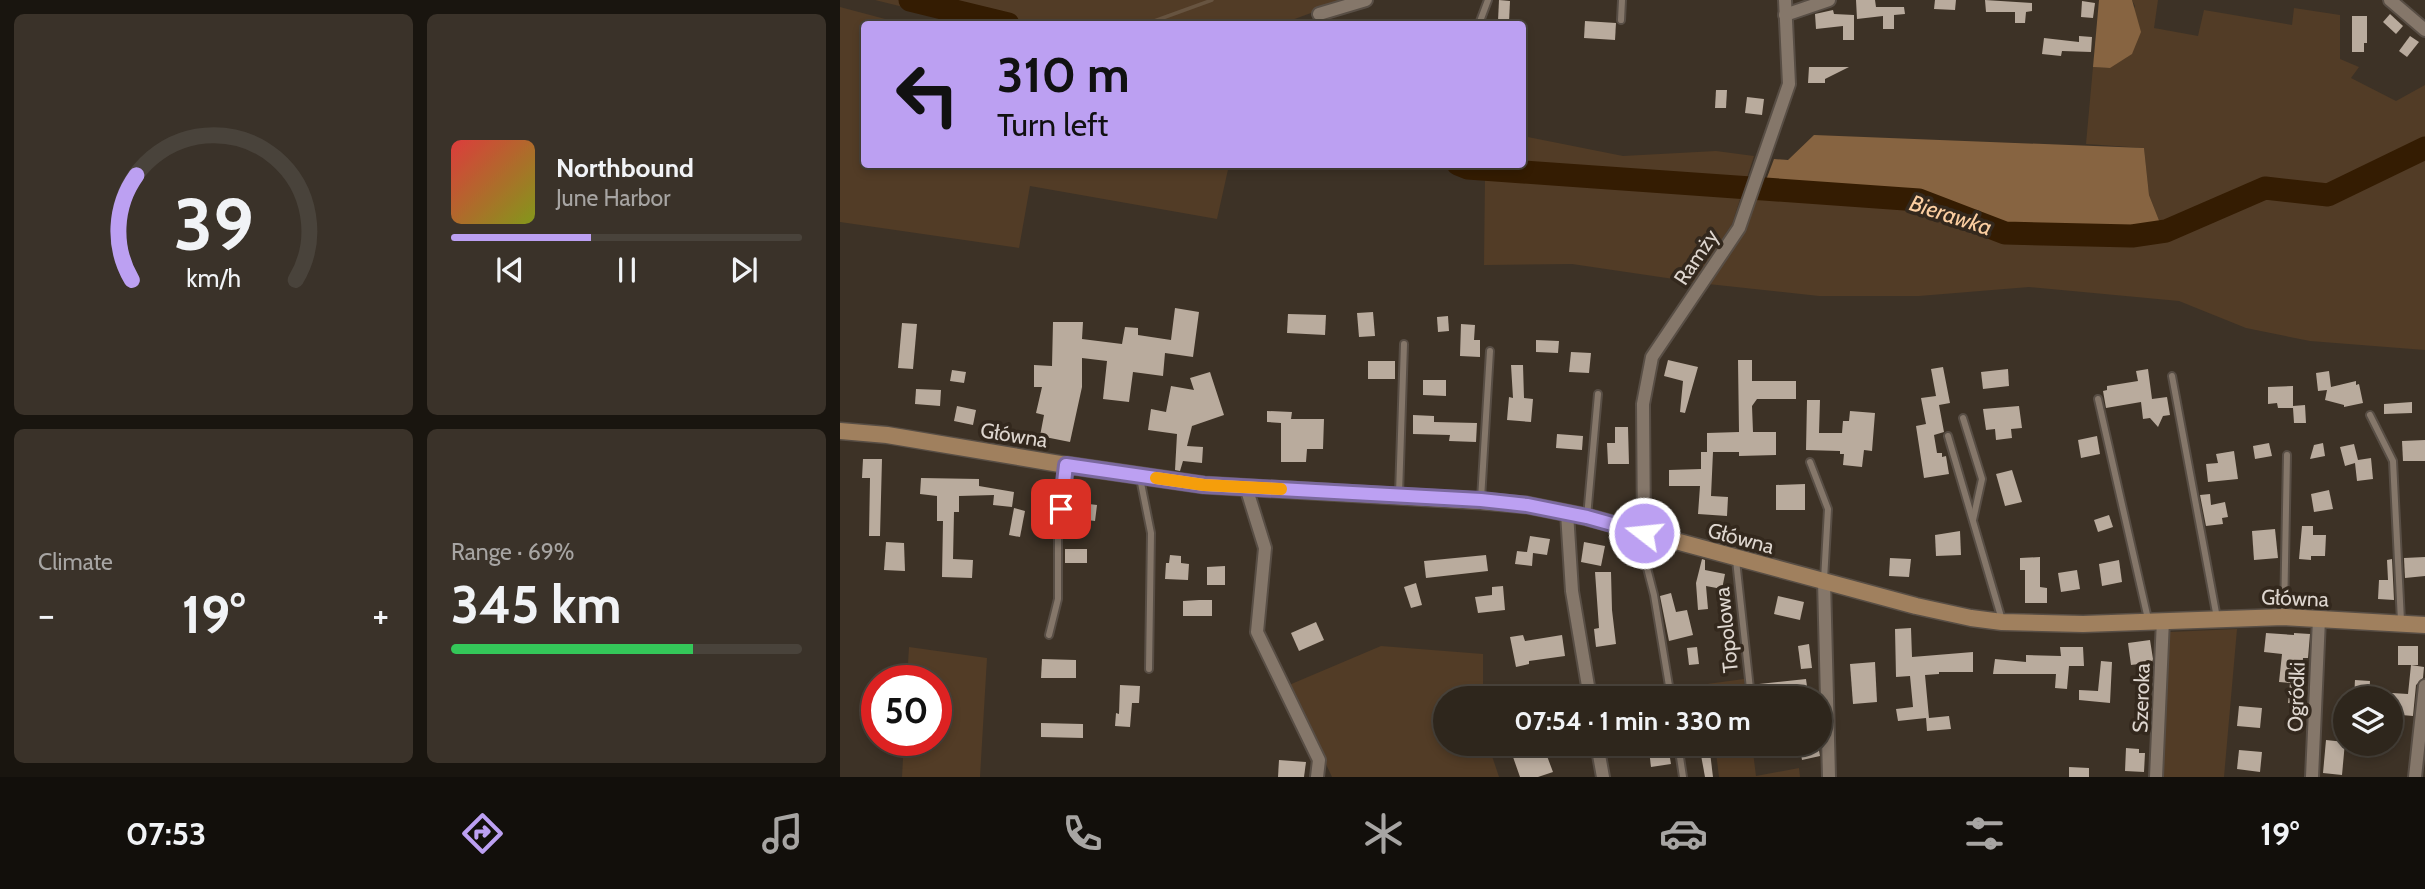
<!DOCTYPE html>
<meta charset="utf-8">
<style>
body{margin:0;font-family:Cabin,sans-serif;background:#3a3229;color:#f1f3f6;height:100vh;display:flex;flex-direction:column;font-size:26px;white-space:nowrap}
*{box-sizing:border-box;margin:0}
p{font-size:23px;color:#a7a5a3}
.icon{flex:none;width:38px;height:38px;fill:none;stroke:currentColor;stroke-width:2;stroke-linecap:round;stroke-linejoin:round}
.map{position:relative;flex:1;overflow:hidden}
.drawer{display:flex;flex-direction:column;gap:14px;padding:14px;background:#19150f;width:840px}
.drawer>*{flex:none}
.hud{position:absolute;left:21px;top:21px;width:665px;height:147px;border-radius:7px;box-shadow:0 4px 10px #0003,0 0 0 2px #49433b;background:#bca0f2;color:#111;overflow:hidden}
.buttons{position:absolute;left:1493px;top:686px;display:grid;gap:14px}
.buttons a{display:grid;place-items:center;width:70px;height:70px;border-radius:50%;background:#2e261c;box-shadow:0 4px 10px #0003,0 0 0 2px #49433b;font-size:35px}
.speed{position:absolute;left:21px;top:665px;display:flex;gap:14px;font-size:35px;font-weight:700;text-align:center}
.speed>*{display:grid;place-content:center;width:91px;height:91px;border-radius:50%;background:#2e261c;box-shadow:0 4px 10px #0003,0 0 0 2px #49433b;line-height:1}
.speed .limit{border:10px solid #d22;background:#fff;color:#111}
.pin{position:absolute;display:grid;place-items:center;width:60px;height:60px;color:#fff;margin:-30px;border-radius:14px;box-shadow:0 4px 10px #0006}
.me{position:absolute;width:77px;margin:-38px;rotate:286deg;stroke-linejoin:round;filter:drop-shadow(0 0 5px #0008)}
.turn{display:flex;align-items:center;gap:24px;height:147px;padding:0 21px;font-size:32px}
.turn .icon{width:91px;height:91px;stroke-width:2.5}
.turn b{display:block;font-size:49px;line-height:60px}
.big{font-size:52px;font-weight:800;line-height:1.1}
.drawer .card{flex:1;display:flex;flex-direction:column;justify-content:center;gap:10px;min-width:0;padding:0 24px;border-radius:10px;background:#3a3229}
.drawer .dial{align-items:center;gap:0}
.dial svg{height:182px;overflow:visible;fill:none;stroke:#49433b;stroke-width:7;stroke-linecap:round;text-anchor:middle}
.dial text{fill:#f1f3f6;stroke:none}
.song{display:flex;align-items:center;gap:21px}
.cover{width:84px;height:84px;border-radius:10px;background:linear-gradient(135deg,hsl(0 70% 55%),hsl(70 70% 35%))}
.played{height:7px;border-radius:4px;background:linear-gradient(90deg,#bca0f2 40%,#49433b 40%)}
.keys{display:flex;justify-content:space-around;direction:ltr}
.heat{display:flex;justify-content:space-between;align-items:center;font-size:38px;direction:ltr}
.charge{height:10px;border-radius:5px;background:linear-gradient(90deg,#34c759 69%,#49433b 0)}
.drawer .tiles{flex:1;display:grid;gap:14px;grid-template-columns:repeat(2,1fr)}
.trip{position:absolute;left:593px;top:686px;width:399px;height:70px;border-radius:35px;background:#2e261c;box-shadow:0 4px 10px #0003,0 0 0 2px #49433b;font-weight:800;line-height:70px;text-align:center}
.tab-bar{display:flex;height:112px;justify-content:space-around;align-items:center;background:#120f0b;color:#a7a5a3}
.tab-bar .icon{width:49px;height:49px}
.tab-bar .current{color:#bca0f2}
.tab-bar b{font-size:32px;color:#f1f3f6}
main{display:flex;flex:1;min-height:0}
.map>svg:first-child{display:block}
.green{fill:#523c26}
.forest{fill:#876441}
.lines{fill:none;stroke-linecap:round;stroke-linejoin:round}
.stream{stroke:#675440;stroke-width:3.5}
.river{stroke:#341c02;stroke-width:23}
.building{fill:#b9ab9d}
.service-casing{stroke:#584e45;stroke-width:10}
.minor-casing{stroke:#584e45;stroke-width:16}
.secondary-casing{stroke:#584e45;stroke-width:19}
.service{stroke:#85776a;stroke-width:6}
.minor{stroke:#85776a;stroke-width:12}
.secondary{stroke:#a0805e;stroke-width:16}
.route-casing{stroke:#7a689d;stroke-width:18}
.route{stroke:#bca0f2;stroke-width:12}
.slow{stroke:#f59e0b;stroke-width:12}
.labels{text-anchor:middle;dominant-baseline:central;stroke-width:7;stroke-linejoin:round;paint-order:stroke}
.street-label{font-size:21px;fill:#ded6cf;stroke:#33281d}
.water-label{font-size:23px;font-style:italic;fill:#fbcea1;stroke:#33281d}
</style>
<main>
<section class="drawer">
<div class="tiles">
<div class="card dial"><svg viewBox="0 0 100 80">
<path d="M14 69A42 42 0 1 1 86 69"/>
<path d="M14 69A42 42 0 0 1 16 23" stroke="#bca0f2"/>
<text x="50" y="56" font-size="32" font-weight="700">39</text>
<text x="50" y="72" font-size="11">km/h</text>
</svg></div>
<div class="card">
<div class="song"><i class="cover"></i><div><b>Northbound</b><p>June Harbor</p></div></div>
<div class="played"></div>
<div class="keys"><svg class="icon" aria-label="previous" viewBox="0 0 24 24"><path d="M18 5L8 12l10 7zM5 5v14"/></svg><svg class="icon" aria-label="pause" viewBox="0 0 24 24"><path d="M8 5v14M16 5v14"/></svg><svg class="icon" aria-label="next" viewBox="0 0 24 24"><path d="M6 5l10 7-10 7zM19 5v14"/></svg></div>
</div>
<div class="card"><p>Climate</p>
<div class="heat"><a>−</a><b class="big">19°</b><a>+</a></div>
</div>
<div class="card"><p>Range · 69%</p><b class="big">345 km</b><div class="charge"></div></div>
</div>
</section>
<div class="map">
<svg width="1585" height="777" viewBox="0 0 1585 777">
<rect width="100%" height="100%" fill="#3d3226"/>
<g class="green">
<path d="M35 0H506L452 20V24H132Z"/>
<path d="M1292 0H1318L1314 28 1358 36 1364 10 1452 25 1454 8 1500 15V59L1519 67 1511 78 1556 101 1585 85V139L1555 152 1580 159 1585 156V350L1470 341 1406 328 1339 301 1189 287 1079 296H979L868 284 906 226 920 190 1078 202 1142 227 1171 236 1292 239 1322 234 1345 225 1322 228 1309 195 1304 148 1246 144 1253 67 1270 68 1295 6Z"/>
<path d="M0 7 64 24H24V164L389 165 377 219 190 186 179 248 0 222Z"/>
<path d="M683 136 783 156 876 151 914 156 892 224 854 282 732 264 644 265 645 177 597 165 682 164Z"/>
<path d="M1397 629 1384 777H1319L1330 632Z"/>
<path d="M541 646 643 654V698H606V744H648L659 777H492L449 685Z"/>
<path d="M69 647 147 658 140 777H62L64 740H96V681H67Z"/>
<path d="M904 679 906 698H868L867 684Z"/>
<path d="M875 744H912L916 776 959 768 960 777H879Z"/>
</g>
<g class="forest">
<path d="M1259 0H1292L1301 32 1292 54 1270 68 1253 67Z"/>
<path d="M974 135 1304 148 1309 195 1322 228 1297 230 1168 228 1082 196 923 188 934 159 948 160Z"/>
</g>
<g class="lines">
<path class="stream" d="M306 24 372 0"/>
<g class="river">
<path d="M70 0 168 24"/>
<path d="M618 164 628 168 1079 200 1165 233 1292 236 1326 231 1425 188 1488 195 1585 148"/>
</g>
</g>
<g class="building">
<path d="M659 0 670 1 669 22 658 21Z"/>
<path d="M1016 0H1035L1036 7H1064L1065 14 1054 15V29H1043V16L1017 19Z"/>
<path d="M1095 0H1116L1115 10 1094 9Z"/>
<path d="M1145 0 1192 3V11L1186 12 1185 23H1175V12H1146Z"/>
<path d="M1242 1 1255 3 1253 18 1241 17Z"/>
<path d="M993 10 994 14 1014 15V40H1003V26L976 29 975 14Z"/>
<path d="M1550 14 1563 26 1556 34 1543 22Z"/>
<path d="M1512 16H1527V43H1524V52H1512Z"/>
<path d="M745 21 776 23 775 40 744 38Z"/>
<path d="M1239 36 1252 37 1251 52 1222 51 1221 56 1202 54 1204 38 1239 42Z"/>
<path d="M1570 36 1579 42 1567 57 1559 51Z"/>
<path d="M969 67H1009L985 79V83H968Z"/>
<path d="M876 90H887L886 108H875Z"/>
<path d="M907 97 924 99 922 115 905 113Z"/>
<path d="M335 308 359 312 353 357 325 353 323 376 293 372 289 402 263 399 267 361 242 358V387L230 442 200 436 204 415 196 413 202 387H194V365L212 366 213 322H243L242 339 282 344 285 327 298 328V335L331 340Z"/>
<path d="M533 312 535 336 519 337 517 313Z"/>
<path d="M448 314 486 315 485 335 447 333Z"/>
<path d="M608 316 609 331 598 332 597 317Z"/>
<path d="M62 323 77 324 73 369 58 368Z"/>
<path d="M621 324 635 325 634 340H640V357L620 356Z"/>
<path d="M696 340 719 341 718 353 696 352Z"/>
<path d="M731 352 751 353 749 373 729 372Z"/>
<path d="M828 360 858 367 845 413 840 412 843 381 824 376Z"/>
<path d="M898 360H912V381H956V399H917L912 406 913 432H936V455L899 456V452H873L871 496 888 497 887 516 858 514 860 486H829V470L861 469V452H867V433L899 432Z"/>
<rect x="528" y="361" width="27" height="18"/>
<path d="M671 365H683L684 398 693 399 691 422 667 420 669 397 673 398Z"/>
<path d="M1103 367 1110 403 1099 405 1104 432 1094 435 1097 453H1102V457L1106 456 1109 474 1084 478 1076 426 1086 424 1081 398 1096 396 1091 369Z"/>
<path d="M1168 369 1169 386 1143 389 1141 372Z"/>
<path d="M1308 369 1312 399 1327 397 1330 415 1323 416 1318 427 1310 418 1303 419 1301 402 1266 408 1263 391 1267 390V386L1298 381 1296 371Z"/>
<path d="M112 370 126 372 124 383 110 381Z"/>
<path d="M1489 371 1491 387 1516 381V385L1519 384 1523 403 1504 407V405L1485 400 1487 390 1478 391 1476 373Z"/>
<path d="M370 372 384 415 352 426 347 446 363 447 362 463 343 461 340 471 335 470 337 434 308 430 311 409 326 412 331 386 354 390 350 378Z"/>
<path d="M583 380H606V396L583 395Z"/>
<path d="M1453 386V406L1465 405 1466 423H1454L1453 408H1438L1437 403 1428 404V387Z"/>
<path d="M76 389 101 390 100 406 75 404Z"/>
<path d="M967 400H980L979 433H1002L1003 421H1009L1010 411 1035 413 1032 451 1024 450 1022 467 1003 465 1004 454H1000V451L966 450Z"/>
<path d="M1572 402V413L1544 414V404Z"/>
<path d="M117 406 136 410 133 425 114 421Z"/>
<path d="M1179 406 1182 428 1171 429 1172 438 1156 440 1155 429 1146 430 1143 409Z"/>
<path d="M427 411 452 412 451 419H484L483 449H467L466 462H441V423L427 422Z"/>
<path d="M573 415 594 416V422L637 423 636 442 609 441 610 435 573 434Z"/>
<path d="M775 427H788L789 464H768L767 443H775Z"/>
<path d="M717 434 743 436 742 450 716 448Z"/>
<path d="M1257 436 1260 454 1241 458 1238 440Z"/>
<path d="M1585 440V461H1563L1562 441Z"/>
<path d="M1429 443 1432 456 1415 459 1413 446Z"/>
<path d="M1483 443 1485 456 1470 459 1474 445Z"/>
<path d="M1514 444 1518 460 1531 458 1533 479 1517 481 1515 463 1505 466 1500 447Z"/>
<path d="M1394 451 1398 479 1368 482 1366 464 1378 463 1376 454Z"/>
<path d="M23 459H42L40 536H29L30 478H22Z"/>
<path d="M1172 470 1182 502 1165 506 1156 474Z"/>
<path d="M81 478 139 479V486L174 492 172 507 153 505 154 495 119 496V512H114L113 559 133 560 132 578 102 577 103 521H97V496L80 494Z"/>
<path d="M965 484V510H936V485Z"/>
<path d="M1489 490 1493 509 1474 512 1471 494Z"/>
<path d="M1370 494 1371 505 1385 502 1388 517 1382 518 1383 524 1366 526 1360 495Z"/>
<path d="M233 502 257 505 255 521 231 518Z"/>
<path d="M174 508 185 511 180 537 169 535Z"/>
<path d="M1269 515 1273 527 1258 532 1254 520Z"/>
<path d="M1462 526H1473V535H1486L1485 556H1471V560L1459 559Z"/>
<path d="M1435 529 1438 558 1414 560 1412 531Z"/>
<path d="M1120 531 1121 555 1096 556 1095 535Z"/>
<path d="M690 536 710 539 707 555 693 553 692 566 675 564 677 551 687 552Z"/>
<path d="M46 542 64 543 65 571 44 570Z"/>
<path d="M744 542 765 546 761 566 741 562Z"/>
<rect x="225" y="549" width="22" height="14"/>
<path d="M330 555 341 556V563L349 564 348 580 325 579 326 563H329Z"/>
<path d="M646 555 648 571 586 578 584 561Z"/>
<path d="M1200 557V587L1207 588V603H1185V570H1180V558Z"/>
<path d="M1585 557V576L1565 578 1564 558Z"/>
<path d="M1050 558 1071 559 1069 577 1049 576Z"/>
<path d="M862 559 865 560V570L885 574 882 589 866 586 868 609 858 610 856 583Z"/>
<path d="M1552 559 1554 600 1538 599 1539 580H1548L1547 560Z"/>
<path d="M1279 560 1282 582 1262 586 1259 564Z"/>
<path d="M385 566V585H367V567Z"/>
<path d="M1237 570 1240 589 1221 592 1218 573Z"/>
<path d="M755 572H771L772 610 776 644 756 647 754 629 759 628Z"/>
<path d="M576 583 582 605 571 608 564 587Z"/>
<path d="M663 586 665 610 638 613 635 597 652 595V587Z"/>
<path d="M831 593 836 612 847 610 853 635 829 641 820 596Z"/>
<path d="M938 596 964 602 960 620 934 614Z"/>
<path d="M359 600H372V616H343V601Z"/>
<path d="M476 622 484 640 459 651 451 633Z"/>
<path d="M1071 628 1072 657 1133 652V672H1099V674L1085 675 1089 718 1109 716 1111 729 1087 731 1086 718 1058 721 1056 709 1073 707 1070 676 1056 677 1055 629Z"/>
<path d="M1426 633 1454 635V633L1470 634 1468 658H1463L1460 704 1448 703 1450 683 1439 682 1442 654 1424 652Z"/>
<path d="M683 635 685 641 722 635 725 656 689 661V664L676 667 670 637Z"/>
<path d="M1310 640 1313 659 1311 666 1300 668 1299 664 1291 665 1288 643Z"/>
<path d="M969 644 972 668 961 669 958 646Z"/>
<rect x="1558" y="646" width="20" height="19"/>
<path d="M857 647 859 664 849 665 847 648Z"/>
<path d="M1220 647H1243L1244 666H1229L1227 689 1215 688 1216 674H1153L1155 659 1186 662V655L1221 656Z"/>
<path d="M202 659 236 660V678H201Z"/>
<path d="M1261 661 1272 662 1270 703 1239 700V690L1258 691Z"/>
<path d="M1035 662 1037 702 1013 704 1010 664Z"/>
<path d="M1571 665 1584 667 1583 678 1576 685 1573 716 1550 714 1552 693 1568 694Z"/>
<path d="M966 679 968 694 943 698H921L919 684Z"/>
<path d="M1515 680 1530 681 1529 698H1514Z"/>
<path d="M280 685 300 686 299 703H292L290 727 275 726 276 713 279 714Z"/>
<path d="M1399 706 1422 708 1420 728 1397 726Z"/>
<path d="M201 723 243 724V738L201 737Z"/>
<path d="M1486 740 1505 742 1502 775 1483 773Z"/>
<path d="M859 744H869L873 777H865Z"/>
<path d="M959 744H978L980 756 962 760Z"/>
<path d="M828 746 831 764 811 767 809 750Z"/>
<path d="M697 748 700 758 707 756 713 772 698 777H680L673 757Z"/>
<path d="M1286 748 1299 749V753H1305L1304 772 1285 771Z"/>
<path d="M1399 750 1422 752 1420 772 1397 769Z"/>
<path d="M439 760 466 762 464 777H438Z"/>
<path d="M1229 767 1249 768V777H1229Z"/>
</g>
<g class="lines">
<g class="service-casing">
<g id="service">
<path d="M781 20 782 0"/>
<path d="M639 24 648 0"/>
<path d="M1332 376 1377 618"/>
<path d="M1258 399 1308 619"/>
<path d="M1530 415 1553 461 1561 621"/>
<path d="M1123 418 1142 479 1133 520"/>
<path d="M1108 436 1162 620"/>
<path d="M970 462 988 509 984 580"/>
<path d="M300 478 311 533 309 669"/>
<path d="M559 494 564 344"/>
<path d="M641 499 650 351"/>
<path d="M747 517 758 394"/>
<path d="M804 535 806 564 814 595 831 698"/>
<path d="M896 560 911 698"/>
<path d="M1444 617 1447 455"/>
<path d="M209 635 218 599V531L226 467"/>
<path d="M838 744 843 777"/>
</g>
</g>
<g class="minor-casing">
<g id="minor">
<path d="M1550 0 1585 30"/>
<path d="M479 14 526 0"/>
<path d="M945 15 989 0"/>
<path d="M406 487 425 548 417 632 479 760 477 777"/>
<path d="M727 513 732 591 750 698"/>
<path d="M804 533 803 404 812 357 899 228 949 84 945 0"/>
<path d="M984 581 989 777"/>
<path d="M757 744 763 777"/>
<path d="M1316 777 1323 620"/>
<path d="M1472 777 1479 619"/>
<path d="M1575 777 1585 686"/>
</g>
</g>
<g class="secondary-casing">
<path id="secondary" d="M0 431 47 435 226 465 364 485 641 501 687 505 747 517 1076 606 1131 618 1162 622 1243 624 1444 617 1585 625"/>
</g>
<use href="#service" class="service"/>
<use href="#minor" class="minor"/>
<use href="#secondary" class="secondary"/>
</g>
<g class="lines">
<g class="route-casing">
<path id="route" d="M221 509 226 465 364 485 641 500 687 505 747 517 804 533"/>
</g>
<use href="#route" class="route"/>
<path class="slow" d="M316 478 364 485 441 489"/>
</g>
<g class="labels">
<g class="street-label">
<text transform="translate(856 257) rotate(-56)">Ramży</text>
<text transform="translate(174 435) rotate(9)">Główna</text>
<text transform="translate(901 538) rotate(15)">Główna</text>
<text transform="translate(1455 598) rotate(2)">Główna</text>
<text transform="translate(886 630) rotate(-96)">Topolowa</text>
<text transform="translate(1456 697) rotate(-88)">Ogródki</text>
<text transform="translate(1301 698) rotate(-88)">Szeroka</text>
</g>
<g class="water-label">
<text transform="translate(1111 215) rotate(18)">Bierawka</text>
</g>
</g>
</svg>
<div class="buttons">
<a><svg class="icon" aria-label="layers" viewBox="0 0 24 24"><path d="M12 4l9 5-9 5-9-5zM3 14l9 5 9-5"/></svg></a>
</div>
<div class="speed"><div class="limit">50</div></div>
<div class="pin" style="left:221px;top:509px;background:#d93025"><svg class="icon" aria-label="arrive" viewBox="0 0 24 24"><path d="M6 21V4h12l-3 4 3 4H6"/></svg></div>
<svg class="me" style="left:804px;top:533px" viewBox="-20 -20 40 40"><circle r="17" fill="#bca0f2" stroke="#fff" stroke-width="3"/><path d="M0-11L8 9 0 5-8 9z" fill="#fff"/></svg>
<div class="trip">07:54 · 1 min · 330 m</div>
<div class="hud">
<div class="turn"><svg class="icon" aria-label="left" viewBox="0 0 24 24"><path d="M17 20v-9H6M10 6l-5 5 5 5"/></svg><div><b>310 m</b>Turn left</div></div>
</div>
</div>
</main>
<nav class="tab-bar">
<b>07:53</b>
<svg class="icon current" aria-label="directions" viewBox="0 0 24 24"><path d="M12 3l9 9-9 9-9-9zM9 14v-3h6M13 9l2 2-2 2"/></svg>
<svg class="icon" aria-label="music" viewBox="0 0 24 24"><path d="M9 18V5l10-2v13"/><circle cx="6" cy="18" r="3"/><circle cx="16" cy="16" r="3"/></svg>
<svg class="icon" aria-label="phone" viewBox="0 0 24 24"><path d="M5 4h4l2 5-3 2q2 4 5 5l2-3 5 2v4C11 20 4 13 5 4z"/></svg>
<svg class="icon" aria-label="climate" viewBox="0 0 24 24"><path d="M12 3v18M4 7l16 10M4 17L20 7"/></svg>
<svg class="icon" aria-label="car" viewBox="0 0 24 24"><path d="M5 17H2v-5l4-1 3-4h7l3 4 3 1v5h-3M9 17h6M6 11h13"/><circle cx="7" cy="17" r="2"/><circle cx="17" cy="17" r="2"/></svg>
<svg class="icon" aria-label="filters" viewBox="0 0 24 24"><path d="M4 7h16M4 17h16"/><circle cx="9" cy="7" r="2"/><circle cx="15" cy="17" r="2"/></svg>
<b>19°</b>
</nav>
